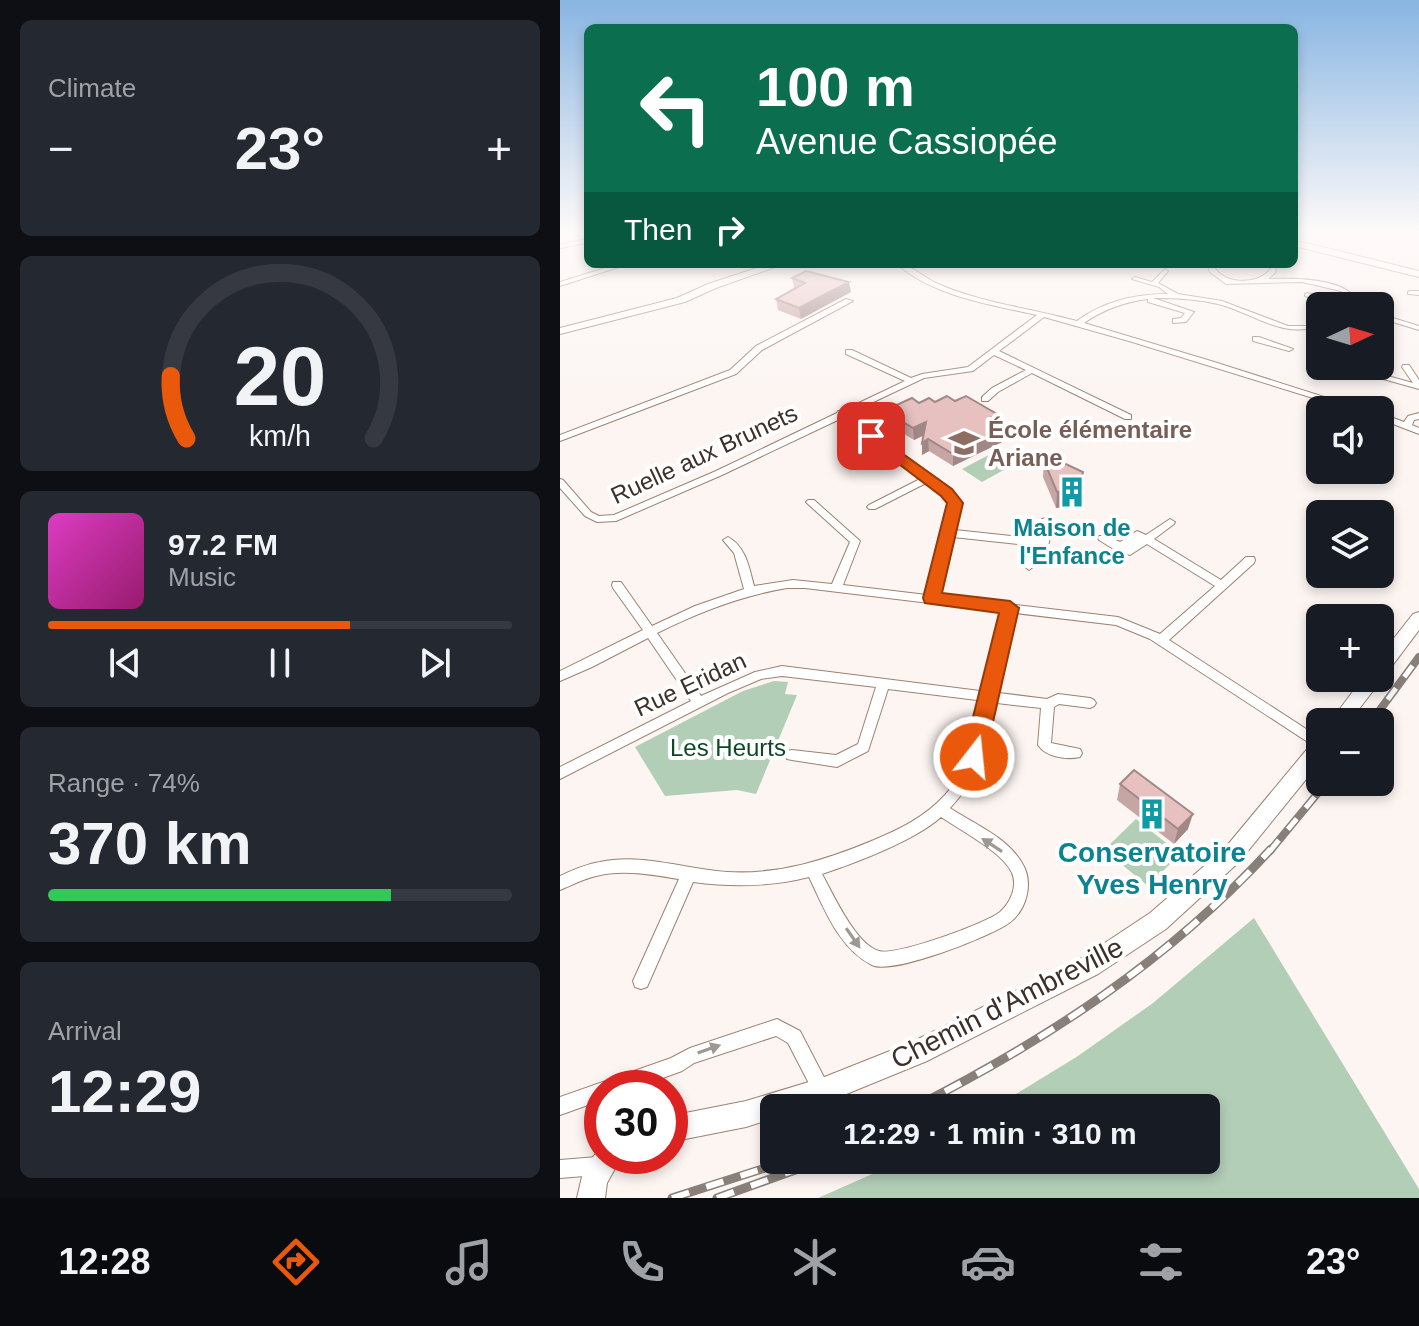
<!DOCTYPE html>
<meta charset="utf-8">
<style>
body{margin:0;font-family:Helvetica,sans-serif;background:#242831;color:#f1f3f6;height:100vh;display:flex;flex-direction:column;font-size:30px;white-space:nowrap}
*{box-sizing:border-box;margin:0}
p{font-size:26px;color:#9ea1a6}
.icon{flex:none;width:44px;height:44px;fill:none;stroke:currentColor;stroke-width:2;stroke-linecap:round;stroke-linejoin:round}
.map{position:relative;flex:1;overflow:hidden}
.sheet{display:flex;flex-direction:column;gap:20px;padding:20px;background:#0d0f14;width:560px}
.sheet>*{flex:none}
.guide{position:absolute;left:24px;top:24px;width:714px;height:244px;border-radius:12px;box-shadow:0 4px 12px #0003;background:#0b6e4f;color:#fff;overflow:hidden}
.needle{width:52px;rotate:86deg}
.controls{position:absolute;left:746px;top:292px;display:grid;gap:16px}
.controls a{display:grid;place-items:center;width:88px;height:88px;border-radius:12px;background:#171b24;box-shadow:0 4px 12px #0003;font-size:40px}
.speed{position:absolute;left:24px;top:1070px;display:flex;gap:16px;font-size:40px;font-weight:700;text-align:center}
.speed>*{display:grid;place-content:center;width:104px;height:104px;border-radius:50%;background:#171b24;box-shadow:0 4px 12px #0003;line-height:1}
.speed .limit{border:12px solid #d22;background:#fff;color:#111}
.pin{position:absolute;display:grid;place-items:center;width:68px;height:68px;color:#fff;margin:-34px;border-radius:16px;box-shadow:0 4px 12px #0006}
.me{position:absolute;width:88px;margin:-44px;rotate:16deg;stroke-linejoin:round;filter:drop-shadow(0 0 6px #0008)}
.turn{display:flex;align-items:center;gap:28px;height:168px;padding:0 40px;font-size:36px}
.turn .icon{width:104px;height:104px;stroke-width:2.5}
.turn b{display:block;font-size:56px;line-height:68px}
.then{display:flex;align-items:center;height:76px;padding:0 40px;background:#0003;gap:16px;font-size:30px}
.big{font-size:60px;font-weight:800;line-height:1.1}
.sheet .card{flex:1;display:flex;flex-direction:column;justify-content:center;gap:12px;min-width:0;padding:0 28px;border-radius:12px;background:#242831}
.sheet .dial{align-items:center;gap:0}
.dial svg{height:208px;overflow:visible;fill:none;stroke:#363941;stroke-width:7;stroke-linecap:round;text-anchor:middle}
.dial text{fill:#f1f3f6;stroke:none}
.song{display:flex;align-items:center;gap:24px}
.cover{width:96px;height:96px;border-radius:12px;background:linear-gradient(135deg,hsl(310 70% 55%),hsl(320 70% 35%))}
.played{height:8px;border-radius:4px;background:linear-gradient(90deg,#ea580c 65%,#363941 65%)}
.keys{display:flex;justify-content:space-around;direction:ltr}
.heat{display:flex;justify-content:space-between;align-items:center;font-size:44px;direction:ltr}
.charge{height:12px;border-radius:6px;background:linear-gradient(90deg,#34c759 74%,#363941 0)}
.trip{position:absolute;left:200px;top:1094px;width:460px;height:80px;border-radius:12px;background:#171b24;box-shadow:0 4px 12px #0003;font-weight:800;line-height:80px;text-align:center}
.menu{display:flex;height:128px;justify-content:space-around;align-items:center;background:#090b0e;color:#9ea1a6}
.menu .icon{width:56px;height:56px}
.menu .current{color:#ea580c}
.menu b{font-size:36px;color:#f1f3f6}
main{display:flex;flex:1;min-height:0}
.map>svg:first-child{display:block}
.green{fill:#b2ceb7}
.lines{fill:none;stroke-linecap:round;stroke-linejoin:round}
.street-casing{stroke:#9d8270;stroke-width:2}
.secondary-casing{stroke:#9d8270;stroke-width:2}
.street{fill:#fff;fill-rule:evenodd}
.secondary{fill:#fff;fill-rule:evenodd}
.rail-far1-casing{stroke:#897f79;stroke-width:8}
.rail-casing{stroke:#897f79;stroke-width:9}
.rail-far1{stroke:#fff;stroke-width:5;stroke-dasharray:14;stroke-linecap:butt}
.rail{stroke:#fff;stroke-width:6;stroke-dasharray:18;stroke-linecap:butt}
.wall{fill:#c6a6a4}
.shaded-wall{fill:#a18786}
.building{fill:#e6c1bf;stroke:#a18786;stroke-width:2}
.oneway{fill:#9e9894}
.route{fill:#ea580c;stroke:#983908;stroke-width:2}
.labels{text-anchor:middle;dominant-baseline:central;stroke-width:8;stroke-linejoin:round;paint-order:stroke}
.education-label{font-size:24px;font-weight:bold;fill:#785e54;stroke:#fff;text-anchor:start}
.street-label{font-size:24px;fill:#3c3029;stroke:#fff}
.culture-label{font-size:24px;font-weight:bold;fill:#0d838f;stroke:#fff}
.park-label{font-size:24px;fill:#0c4822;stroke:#fff}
.near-culture-label{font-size:28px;font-weight:bold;fill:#0d838f;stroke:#fff}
.near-street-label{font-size:28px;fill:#3c3029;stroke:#fff}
</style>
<main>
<section class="sheet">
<div class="card"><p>Climate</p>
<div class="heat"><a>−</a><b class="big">23°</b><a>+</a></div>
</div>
<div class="card dial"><svg viewBox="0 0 100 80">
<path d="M14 69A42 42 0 1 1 86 69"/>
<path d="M14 69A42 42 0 0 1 8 45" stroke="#ea580c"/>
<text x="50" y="56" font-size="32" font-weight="700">20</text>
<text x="50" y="72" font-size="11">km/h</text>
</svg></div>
<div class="card">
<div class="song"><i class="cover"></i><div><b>97.2 FM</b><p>Music</p></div></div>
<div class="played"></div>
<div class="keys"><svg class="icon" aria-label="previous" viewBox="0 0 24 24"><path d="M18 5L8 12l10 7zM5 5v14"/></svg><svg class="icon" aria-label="pause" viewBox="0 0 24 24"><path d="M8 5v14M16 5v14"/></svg><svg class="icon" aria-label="next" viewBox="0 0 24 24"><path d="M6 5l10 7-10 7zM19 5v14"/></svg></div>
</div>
<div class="card"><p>Range · 74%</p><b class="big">370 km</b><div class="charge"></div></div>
<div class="card"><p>Arrival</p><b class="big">12:29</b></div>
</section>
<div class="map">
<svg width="859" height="1198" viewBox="0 0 859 1198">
<rect width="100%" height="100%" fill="#fcf5f2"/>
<g class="green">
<path d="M438 450 458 462 422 482 402 469Z"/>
<path d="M214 681 228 682 225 694 237 695 196 794 177 790 105 796 75 747 183 691Z"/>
<path d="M576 819 620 854 588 886 544 850Z"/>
<path d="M694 918 859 1189V1198H258L344 1160H646V1108H433L518 1056 593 1003Z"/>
</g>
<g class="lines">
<g class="street-casing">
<g id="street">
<path d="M28 239V243L0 248V244Z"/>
<path d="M58 264H68L0 286V282Z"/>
<path d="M337 264C350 264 363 277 376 283 420 303 470 308 517 321 544 301 575 294 608 294L599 287 572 279 575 277 592 282 605 269 608 271 598 283 618 294 662 301 728 326H748L760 322V326C721 339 694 313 658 304 637 299 616 298 595 298H593L634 312 626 322 613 323V319L621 318 625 313 588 302V299C564 302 544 309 524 323L651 361 805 410H792L569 341 484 317 439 351 571 415V419H565L472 373 438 392 428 401H422V397L432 388 466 370 434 355 413 371 364 378 288 414 390 490C403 507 400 511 395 530L479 539 482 519 486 518 491 521 489 543 484 546H478L474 566 469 570 464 566 468 545 393 537 378 596 558 617 600 634 655 586 587 544 570 555 555 550 539 540 538 538 539 536H547L560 542 577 531 586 535 610 519 615 522 614 524 594 539 661 580 686 557H694L695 560 694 563 609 640 760 738V750L590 639 556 625 455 613 439 693 487 699 498 694 530 698 534 700 536 703 534 706 530 708 499 704 494 707 491 743 520 749 522 753 520 757C506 760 486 757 478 745L481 708 437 703C429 739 417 780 390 808 414 824 447 837 462 863 474 882 467 910 449 923 430 937 332 975 312 965 279 949 264 908 249 877 210 887 172 887 133 882L87 987 81 989 75 987 73 981 119 879C92 875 64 869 36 876 23 879 12 885 0 890V876C13 870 26 864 40 862 82 853 125 869 167 872 219 875 266 860 314 840 340 829 365 817 385 795 408 770 417 733 425 701L328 689 308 751 277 767 232 760 227 759 225 755 227 751 232 750 276 755 298 744 316 687 222 676 201 679 168 693 0 779V767L131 701 88 638 32 667 0 681V671L83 630 53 588 52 585 53 582H61L92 626 135 606 184 589 174 553 163 540 168 537C186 547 189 567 194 586L233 580 272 584 290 542 248 504 246 502 248 500H254L300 541 283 585 367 595 390 511C390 497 379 490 368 482L315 509H309L307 507 309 505 362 478 282 418 162 475 56 521 37 522 25 516 0 488V479L3 480 31 512 39 516 54 515 156 471 277 413 278 411H282L345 381 286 354V350H292L351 378 362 374 408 367 477 315C429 304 375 297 337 264ZM227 588H245L444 612 428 692 222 666 195 672 141 696 97 633C139 612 180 596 227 588ZM381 817C400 830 444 853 452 873 458 887 450 903 440 912 425 924 336 956 319 951 296 945 273 894 262 874 295 863 356 840 381 817Z"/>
<path d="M647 264H653C660 286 703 286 712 266H716L715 273 708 279C731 278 774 278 792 294L785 302 796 306H774L776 304 745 296V294L747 293 779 301 784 294 781 291 742 282 666 284 650 272Z"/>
<path d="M850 291H859V295L848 294V292Z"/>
<path d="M286 299 293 301 202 350 176 374 0 441V435L170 370 196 346Z"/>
<path d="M820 314 859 326V330L820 318Z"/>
<path d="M693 337H699L733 349 729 351 693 341Z"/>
<path d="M843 365H849L859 380V389L787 369 774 370 770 368 772 366H792L853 383 842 367Z"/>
<path d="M820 413 844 422 848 416 859 413V419L854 420 852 425 859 428V434L820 419Z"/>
<path d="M217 1019 240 1031 268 1085 271 1091 268 1097 262 1100 256 1097 228 1043 216 1036 134 1063 122 1071 75 1088H42V1100L0 1115V1097L111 1058 130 1048Z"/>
<path d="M37 1157 43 1160 46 1166 43 1172 37 1175 0 1178V1160Z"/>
</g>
</g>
<g class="secondary-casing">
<g id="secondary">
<path d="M734 240 859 271V277L734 246Z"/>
<path d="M209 264H224L156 288 125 302 0 334V328L117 298 148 284Z"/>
<path d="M859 612V630L826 674 820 676 822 678 819 683 789 722H770L803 678H820V656L853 614Z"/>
<path d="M760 740V762L679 862 606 929 538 974 367 1061 262 1104 248 1108H214V1118L186 1127 110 1142V1116L186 1101 262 1078 350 1043 522 958 590 913 665 848 753 742Z"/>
<path d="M42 1146V1156H62L47 1183 45 1198H17L24 1168Z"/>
</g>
</g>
<use href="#street" class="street"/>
<use href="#secondary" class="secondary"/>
<g class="rail-far1-casing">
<g id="rail-far1">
<path d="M811 722 859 657"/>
<path d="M710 851 767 782"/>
</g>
</g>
<g class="rail-casing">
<g id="rail">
<path d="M353 1108C487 1040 609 960 711 849"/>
<path d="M112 1198 230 1160"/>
<path d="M157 1198 263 1160"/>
</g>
</g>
<use href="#rail-far1" class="rail-far1"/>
<use href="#rail" class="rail"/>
</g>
<g class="wall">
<path d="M232 278 291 292 241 319 218 310 216 299 234 288Z"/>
<path d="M395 401 436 420 448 427V439L393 466 369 451 362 455 363 436 354 440 341 432V427L333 418 332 407 359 403Z"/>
<path d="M484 461 523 472 521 488 518 498 510 506 496 508 483 477Z"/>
<path d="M560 784 628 829 614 844 557 800Z"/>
</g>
<g class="shaded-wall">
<path d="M289 282 291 292 241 319 239 308Z"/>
<path d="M366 422V434L354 440 353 428Z"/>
<path d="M448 427V439L393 466V454Z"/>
<path d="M368 439 369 451 362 455V443Z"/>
<path d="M523 472 521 488 518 498 510 506 496 508 497 492Z"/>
<path d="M633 814 628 829 614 844 618 829Z"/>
</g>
<g class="building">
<path d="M246 271 289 282 239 308 216 299 245 283 232 278Z"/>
<path d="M387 396 395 401 406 396 437 414 432 417 448 427 393 454 368 439 362 443 366 422 353 428 340 420 342 419 332 407 352 398 359 403 369 398 375 402Z"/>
<path d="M497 460 523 472 520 482 511 490 497 492 484 461Z"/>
<path d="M574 770 633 814 618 829 560 784Z"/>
</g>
<defs><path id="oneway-solid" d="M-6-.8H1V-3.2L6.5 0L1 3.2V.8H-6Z" transform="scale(2)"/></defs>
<g class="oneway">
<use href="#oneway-solid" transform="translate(432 845) rotate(-147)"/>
<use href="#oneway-solid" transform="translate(293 938) rotate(55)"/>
<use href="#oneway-solid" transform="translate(149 1049) rotate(-19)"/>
</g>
<linearGradient id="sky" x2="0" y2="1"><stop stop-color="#88b5e2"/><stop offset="0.58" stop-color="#fefaf9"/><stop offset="1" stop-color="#fefaf9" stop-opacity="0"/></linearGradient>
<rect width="859" height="401" fill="url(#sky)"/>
<path class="route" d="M311 431 392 489 403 503 382 593 450 601 459 608 425 757 422 764 414 766 407 764 403 757 439 613 365 603 363 598 387 503 381 496 306 439 304 436Z"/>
<defs>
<g id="school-bare" transform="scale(2.4)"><path d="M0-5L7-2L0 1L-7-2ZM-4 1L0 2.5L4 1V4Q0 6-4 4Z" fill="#8d6e63" stroke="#fff" stroke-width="2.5" paint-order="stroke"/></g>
<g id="building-bare" transform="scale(2.4)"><path d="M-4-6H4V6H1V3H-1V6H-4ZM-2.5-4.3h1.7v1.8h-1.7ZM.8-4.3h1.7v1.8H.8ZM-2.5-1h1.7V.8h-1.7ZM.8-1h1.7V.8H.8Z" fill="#0f9aa8" stroke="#fff" stroke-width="2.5" paint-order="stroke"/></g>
</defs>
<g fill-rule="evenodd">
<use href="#school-bare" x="404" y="443"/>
<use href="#building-bare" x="512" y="492"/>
<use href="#building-bare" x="592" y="814"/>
</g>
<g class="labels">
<g class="education-label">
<text x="428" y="429">École élémentaire<tspan x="428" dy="28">Ariane</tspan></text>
</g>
<g class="street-label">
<text transform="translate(144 454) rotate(-25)">Ruelle aux Brunets</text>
<text transform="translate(130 684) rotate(-25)">Rue Eridan</text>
</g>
<g class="culture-label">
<text x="512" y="527">Maison de<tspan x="512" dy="28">l'Enfance</tspan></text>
</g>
<g class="park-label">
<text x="168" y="747">Les Heurts</text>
</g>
<g class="near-culture-label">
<text x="592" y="852">Conservatoire<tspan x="592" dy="32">Yves Henry</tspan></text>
</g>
<g class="near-street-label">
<text transform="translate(447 1003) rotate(-27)">Chemin d'Ambreville</text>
</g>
</g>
</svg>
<div class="controls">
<a><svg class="needle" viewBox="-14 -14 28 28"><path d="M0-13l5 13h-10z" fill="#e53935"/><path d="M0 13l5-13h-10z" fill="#9ea1a6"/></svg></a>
<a><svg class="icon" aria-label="sound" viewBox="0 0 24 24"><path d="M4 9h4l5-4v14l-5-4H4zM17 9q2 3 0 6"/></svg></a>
<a><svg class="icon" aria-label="layers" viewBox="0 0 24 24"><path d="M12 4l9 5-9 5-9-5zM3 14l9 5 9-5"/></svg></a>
<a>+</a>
<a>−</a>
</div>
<div class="speed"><div class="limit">30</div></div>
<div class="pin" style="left:311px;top:436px;background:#d93025"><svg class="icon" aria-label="arrive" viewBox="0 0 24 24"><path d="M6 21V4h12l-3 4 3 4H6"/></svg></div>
<svg class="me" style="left:414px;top:757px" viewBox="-20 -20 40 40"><circle r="17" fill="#ea580c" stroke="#fff" stroke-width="3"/><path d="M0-11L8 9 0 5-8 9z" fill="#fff"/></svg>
<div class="trip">12:29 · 1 min · 310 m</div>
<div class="guide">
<div class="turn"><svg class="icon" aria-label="left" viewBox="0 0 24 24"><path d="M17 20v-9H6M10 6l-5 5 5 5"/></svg><div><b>100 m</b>Avenue Cassiopée</div></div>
<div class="then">Then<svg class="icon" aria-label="right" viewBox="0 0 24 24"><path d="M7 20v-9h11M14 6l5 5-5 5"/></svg></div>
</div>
</div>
</main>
<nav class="menu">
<b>12:28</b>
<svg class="icon current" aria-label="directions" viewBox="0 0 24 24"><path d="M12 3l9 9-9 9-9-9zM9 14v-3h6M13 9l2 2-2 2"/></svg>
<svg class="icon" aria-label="music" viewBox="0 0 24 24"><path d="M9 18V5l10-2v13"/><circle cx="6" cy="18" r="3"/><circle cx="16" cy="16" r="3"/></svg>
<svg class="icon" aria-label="phone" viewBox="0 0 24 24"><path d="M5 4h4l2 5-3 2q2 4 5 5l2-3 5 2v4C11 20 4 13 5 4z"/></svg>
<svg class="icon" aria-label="climate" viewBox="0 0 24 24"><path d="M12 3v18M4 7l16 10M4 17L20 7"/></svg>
<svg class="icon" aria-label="car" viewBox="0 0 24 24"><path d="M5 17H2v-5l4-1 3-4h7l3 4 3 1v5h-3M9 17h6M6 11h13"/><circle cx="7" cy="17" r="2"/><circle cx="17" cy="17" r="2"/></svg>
<svg class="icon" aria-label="filters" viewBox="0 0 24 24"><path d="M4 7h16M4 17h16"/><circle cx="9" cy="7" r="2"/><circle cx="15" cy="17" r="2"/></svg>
<b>23°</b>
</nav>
